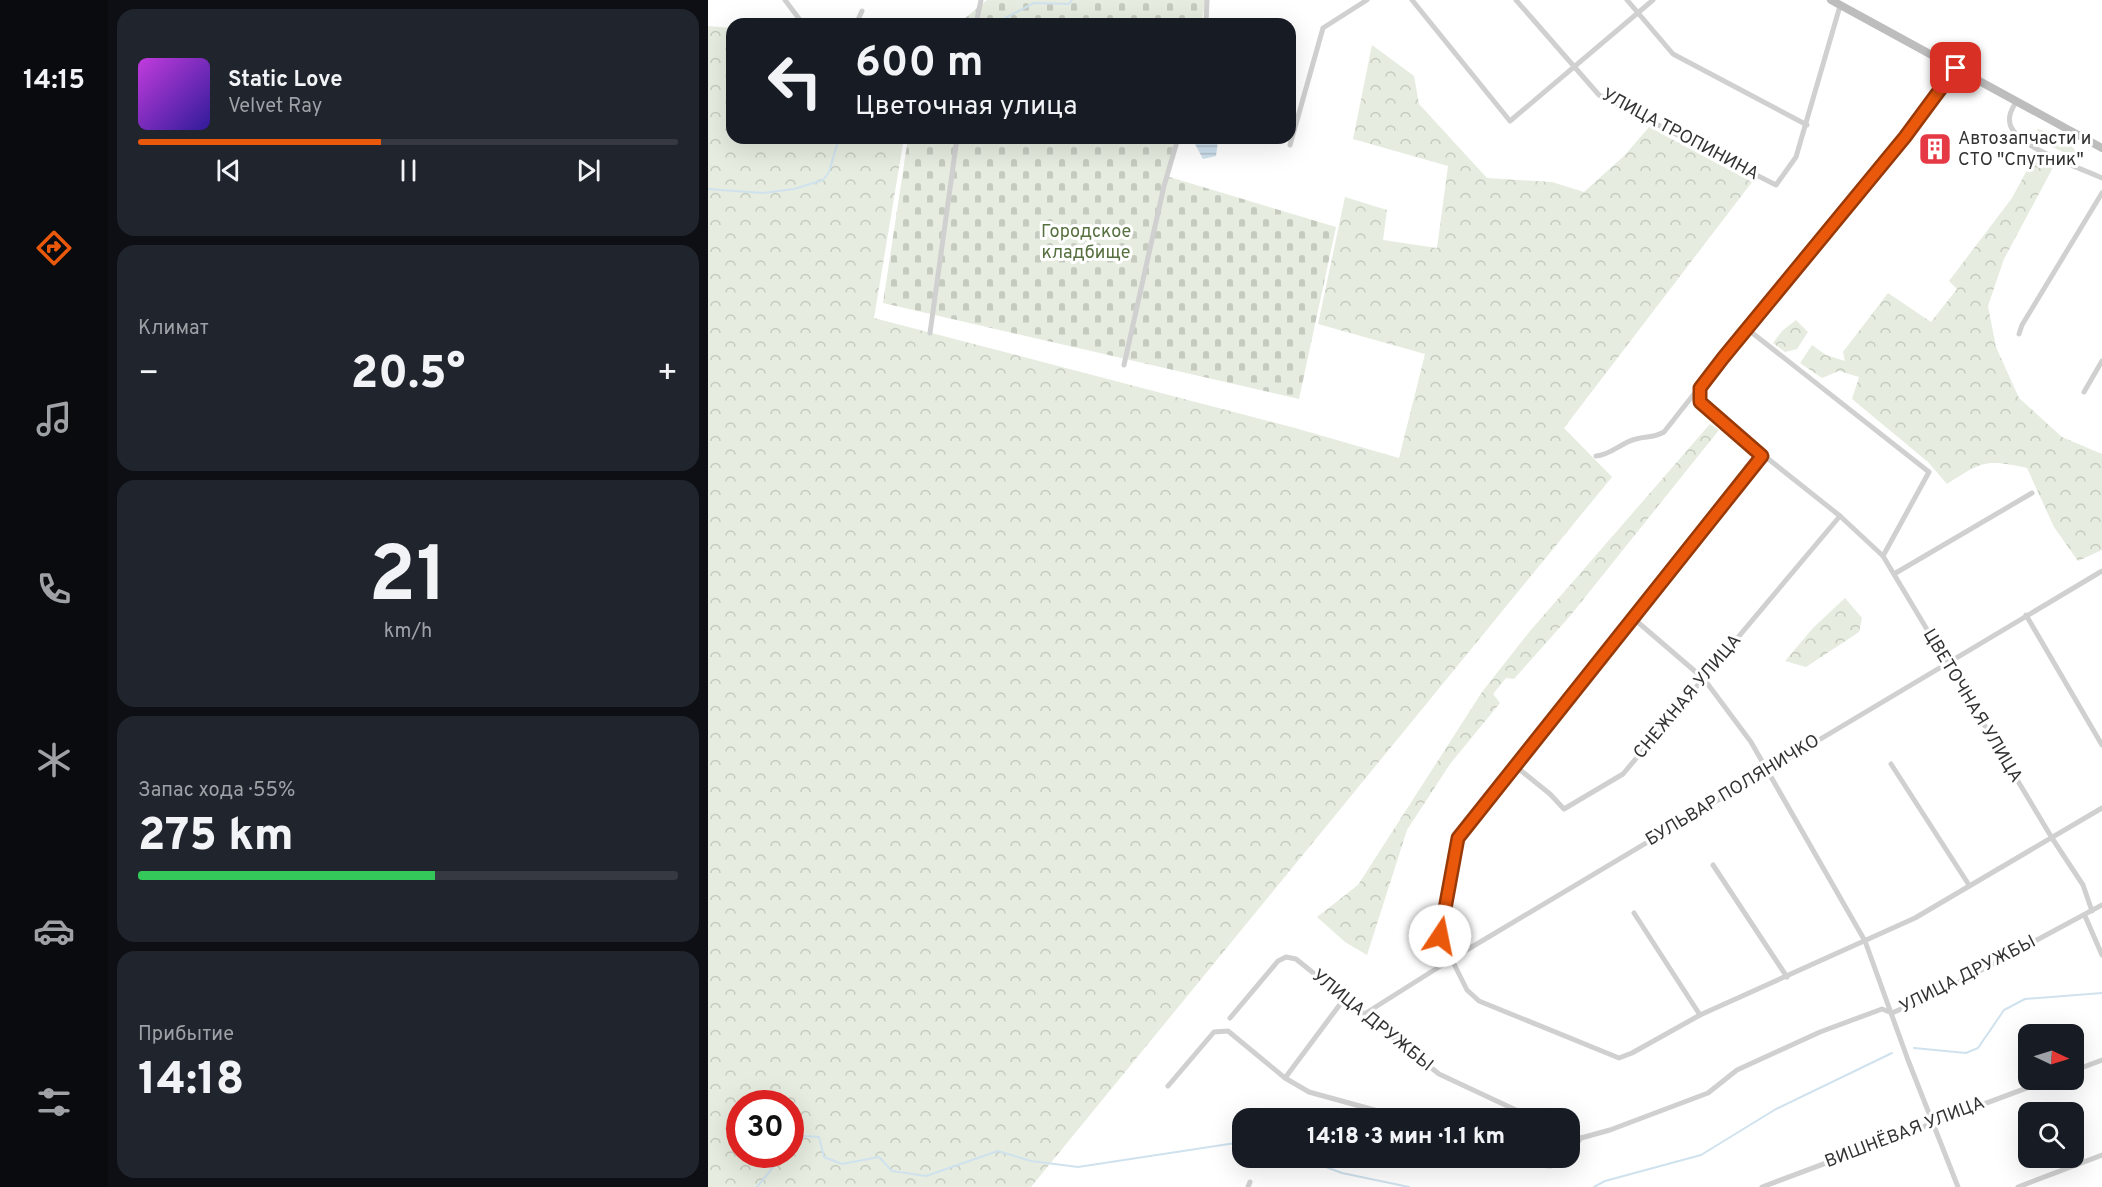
<!DOCTYPE html>
<html lang="ru">
<meta charset="utf-8">
<style>
body{margin:0;font-family:Overpass,sans-serif;background:#20242c;color:#f1f3f6;height:100vh;display:flex;flex-direction:column;font-size:22px;white-space:nowrap}
*{box-sizing:border-box;margin:0}
p{font-size:20px;color:#9ea1a6}
.icon{flex:none;width:33px;height:33px;fill:none;stroke:currentColor;stroke-width:2;stroke-linecap:round;stroke-linejoin:round}
.map{position:relative;flex:1;overflow:hidden}
.panel{display:flex;flex-direction:column;gap:9px;padding:9px;background:#0d0f14;width:600px}
.panel>*{flex:none}
.guide{position:absolute;left:18px;top:18px;width:570px;height:126px;border-radius:18px;box-shadow:0 6px 24px #0002;background:#171b24;color:#f1f3f6;overflow:hidden}
.needle{width:39px;rotate:94deg}
.controls{position:absolute;left:1310px;top:1024px;display:grid;gap:12px}
.controls a{display:grid;place-items:center;width:66px;height:66px;border-radius:12px;background:#171b24;box-shadow:0 6px 24px #0002;font-size:30px}
.speed{position:absolute;left:18px;top:1090px;display:flex;gap:12px;font-size:30px;font-weight:700;text-align:center}
.speed>*{display:grid;place-content:center;width:78px;height:78px;border-radius:50%;background:#171b24;box-shadow:0 6px 24px #0002;line-height:1}
.speed .limit{border:9px solid #d22;background:#fff;color:#111}
.pin{position:absolute;display:grid;place-items:center;width:51px;height:51px;color:#fff;margin:-26px;border-radius:12px;box-shadow:0 3px 9px #0006}
.me{position:absolute;width:66px;margin:-33px;rotate:11deg;stroke-linejoin:round;filter:drop-shadow(0 0 4px #0008)}
.turn{display:flex;align-items:center;gap:21px;height:126px;padding:0 30px;font-size:27px}
.turn .icon{width:78px;height:78px;stroke-width:2.5}
.turn b{display:block;font-size:42px;line-height:51px}
.big{font-size:45px;font-weight:800;line-height:1.1}
.panel .card{flex:1;display:flex;flex-direction:column;justify-content:center;gap:9px;min-width:0;padding:0 21px;border-radius:18px;background:#20242c}
.panel .dial{align-items:center;gap:0}
.dial b{font-size:78px;line-height:1}
.song{display:flex;align-items:center;gap:18px}
.cover{width:72px;height:72px;border-radius:9px;background:linear-gradient(135deg,hsl(290 70% 55%),hsl(250 70% 35%))}
.played{height:6px;border-radius:3px;background:linear-gradient(90deg,#ea580c 45%,#363941 45%)}
.keys{display:flex;justify-content:space-around;direction:ltr}
.heat{display:flex;justify-content:space-between;align-items:center;font-size:33px;direction:ltr}
.charge{height:9px;border-radius:4px;background:linear-gradient(90deg,#34c759 55%,#363941 0)}
.trip{position:absolute;left:524px;top:1108px;width:348px;height:60px;border-radius:18px;background:#171b24;box-shadow:0 6px 24px #0002;font-weight:800;line-height:60px;text-align:center}
main{display:flex;flex:1;min-height:0}
.tabs{display:flex;flex-direction:column;width:108px;justify-content:space-around;align-items:center;background:#090b0e;color:#9ea1a6}
.tabs .icon{width:42px;height:42px}
.tabs .selected{color:#ea580c}
.tabs b{font-size:27px;color:#f1f3f6}
.map>svg:first-child{display:block}
.forest{fill:url(#forest-crowns);fill-rule:evenodd}
.cemetery{fill:url(#cemetery-stones)}
.water{fill:url(#water-rules)}
.lines{fill:none;stroke-linecap:round;stroke-linejoin:round}
.stream{stroke:#cfe2ee;stroke-width:2}
.street{stroke:#d0d0d0;stroke-width:5}
.secondary{stroke:#bdbdbd;stroke-width:8}
.route-casing{stroke:#983908;stroke-width:15}
.route{stroke:#ea580c;stroke-width:10}
.labels{text-anchor:middle;dominant-baseline:central;stroke-width:6;stroke-linejoin:round;paint-order:stroke}
.street-label{font-size:18px;fill:#333;stroke:#fff}
.poi-label{font-size:18px;fill:#333;stroke:#fff;text-anchor:start}
.park-label{font-size:18px;fill:#56703f;stroke:#fff}
</style>
<main>
<nav class="tabs">
<b>14:15</b>
<svg class="icon selected" aria-label="directions" viewBox="0 0 24 24"><path d="M12 3l9 9-9 9-9-9zM9 14v-3h6M13 9l2 2-2 2"/></svg>
<svg class="icon" aria-label="music" viewBox="0 0 24 24"><path d="M9 18V5l10-2v13"/><circle cx="6" cy="18" r="3"/><circle cx="16" cy="16" r="3"/></svg>
<svg class="icon" aria-label="phone" viewBox="0 0 24 24"><path d="M5 4h4l2 5-3 2q2 4 5 5l2-3 5 2v4C11 20 4 13 5 4z"/></svg>
<svg class="icon" aria-label="climate" viewBox="0 0 24 24"><path d="M12 3v18M4 7l16 10M4 17L20 7"/></svg>
<svg class="icon" aria-label="car" viewBox="0 0 24 24"><path d="M5 17H2v-5l4-1 3-4h7l3 4 3 1v5h-3M9 17h6M6 11h13"/><circle cx="7" cy="17" r="2"/><circle cx="17" cy="17" r="2"/></svg>
<svg class="icon" aria-label="filters" viewBox="0 0 24 24"><path d="M4 7h16M4 17h16"/><circle cx="9" cy="7" r="2"/><circle cx="15" cy="17" r="2"/></svg>
</nav>
<section class="panel">
<div class="card">
<div class="song"><i class="cover"></i><div><b>Static Love</b><p>Velvet Ray</p></div></div>
<div class="played"></div>
<div class="keys"><svg class="icon" aria-label="previous" viewBox="0 0 24 24"><path d="M18 5L8 12l10 7zM5 5v14"/></svg><svg class="icon" aria-label="pause" viewBox="0 0 24 24"><path d="M8 5v14M16 5v14"/></svg><svg class="icon" aria-label="next" viewBox="0 0 24 24"><path d="M6 5l10 7-10 7zM19 5v14"/></svg></div>
</div>
<div class="card"><p>Климат</p>
<div class="heat"><a>−</a><b class="big">20.5°</b><a>+</a></div>
</div>
<div class="card dial"><b>21</b><p>km/h</p></div>
<div class="card"><p>Запас хода · 55%</p><b class="big">275 km</b><div class="charge"></div></div>
<div class="card"><p>Прибытие</p><b class="big">14:18</b></div>
</section>
<div class="map">
<svg width="1394" height="1187" viewBox="0 0 1394 1187">
<defs>
<pattern id="forest-crowns" width="20" height="18" patternUnits="userSpaceOnUse" patternTransform="scale(1.5)"><rect width="20" height="18" fill="#e6ecdf"/><path d="M2 6a3 3 0 1 1 6 0M12 15a3 3 0 1 1 6 0" fill="none" stroke="#c6cbc0"/></pattern>
<pattern id="cemetery-stones" width="16" height="16" patternUnits="userSpaceOnUse" patternTransform="scale(1.5)"><rect width="16" height="16" fill="#e6ecdf"/><path d="M2 7V4a2 2 0 0 1 4 0v3zM10 15v-3a2 2 0 0 1 4 0v3z" fill="#c6cbc0"/></pattern>
<pattern id="water-rules" width="6" height="5" patternUnits="userSpaceOnUse" patternTransform="scale(1.5)"><rect width="6" height="5" fill="#cfe2ee"/><path d="M0 2.5h6" fill="none" stroke="#b2c2cd"/></pattern>
</defs>
<rect width="100%" height="100%" fill="#fff"/>
<g class="forest">
<path d="M0 26 24 28V138H196L166 318 587 428 691 458 717 354 610 324 637 197 679 210 675 240 729 248 740 166 645 139 664 45 706 76 711 104 779 178 844 182 876 192 917 155 941 127 1044 182 856 428 904 477 323 1187H0ZM32 1104H82V1155H32Z"/>
<path d="M1329 129C1347 133 1360 140 1371 155L1368 158 1327 139Z"/>
<path d="M1325 159 1349 160 1296 259 1280 306 1288 347 1311 398 1354 437 1394 454V550L1370 561 1346 527 1319 468C1277 459 1275 461 1239 484L1220 462 1144 399 1151 377 1131 371 1114 378 1092 363 1104 345 1118 355 1137 361 1135 352 1180 293 1223 322 1249 289 1241 281 1304 198Z"/>
<path d="M1088 320 1100 332 1089 349 1077 352 1065 343 1074 331Z"/>
<path d="M1002 424 1011 430 862 616 806 679 798 678 785 694 792 703 742 764 699 830 659 955 637 942 609 917 650 885 774 692 822 631Z"/>
<path d="M1137 598 1154 618 1151 632 1098 667 1077 661 1105 628Z"/>
</g>
<g class="cemetery">
<path d="M279 0H498L493 24H250Z"/>
<path d="M200 138H467L458 176 628 227 591 399 175 303Z"/>
</g>
<path class="water" d="M492 138 510 141 508 156 495 159 487 144Z"/>
<g class="lines">
<g class="stream">
<path d="M286 24 326 3 361 4 364 0"/>
<path d="M0 189 55 193 86 189 115 180 121 172 131 138"/>
<path d="M1206 1048 1258 1053 1270 1048 1296 1010 1317 999 1394 993"/>
<path d="M82 1149 97 1136 111 1137 116 1157 134 1164 171 1157 184 1171 218 1176 290 1151 323 1161 370 1167 534 1142"/>
<path d="M593 1158 634 1173 701 1187"/>
<path d="M49 1187 75 1155"/>
<path d="M886 1187 897 1181 993 1155 1068 1109 1184 1053"/>
</g>
<g class="street">
<path d="M77 0 95 24"/>
<path d="M704 0 802 121 945 0"/>
<path d="M808 0 891 95 1068 185 1088 157 1132 6"/>
<path d="M919 0 965 54 1099 125"/>
<path d="M148 24 154 11"/>
<path d="M268 24 273 0"/>
<path d="M498 24 499 0"/>
<path d="M1308 102C1304 109 1300 115 1302 124 1308 147 1373 168 1394 178"/>
<path d="M582 145 615 28 659 0"/>
<path d="M1038 328 1221 472 1175 556"/>
<path d="M222 333 249 138"/>
<path d="M1311 334 1314 325 1394 193"/>
<path d="M416 365 456 186 470 138"/>
<path d="M992 388V402L1000 411 1132 516 1175 556 1344 838 1375 885 1384 911"/>
<path d="M1376 392 1394 361"/>
<path d="M888 456C903 455 914 442 928 439 939 436 946 438 956 432L1038 328 1197 137 1248 68"/>
<path d="M1054 456 751 838 732 936 759 990 771 1001 911 1058 924 1053 992 1015 1207 918 1394 808"/>
<path d="M1186 574 1324 493"/>
<path d="M1318 615 1394 745"/>
<path d="M925 618 996 679 1043 742 1157 941 1200 1060 1250 1187"/>
<path d="M1183 764 1261 885"/>
<path d="M806 765 842 794 856 809 915 774 1132 516"/>
<path d="M1005 865 1079 977"/>
<path d="M926 913 992 1015"/>
<path d="M1377 916 1394 955"/>
<path d="M658 1013 742 960 1394 571"/>
<path d="M522 1018 570 961 578 957 588 959 731 1074 827 1119"/>
<path d="M1365 1071 1394 1060"/>
<path d="M577 1078 636 999"/>
<path d="M460 1086 506 1032 520 1031 577 1078 601 1092 699 1119"/>
<path d="M861 1133 873 1138 902 1130 1000 1093 1029 1070 1112 1032 1174 1009 1184 1013 1238 989 1394 905"/>
<path d="M861 1152 873 1138"/>
<path d="M804 1158 815 1164 843 1166 855 1158"/>
<path d="M540 1187 542 1182"/>
<path d="M1054 1187 1340 1080"/>
<path d="M1310 1187 1394 1155"/>
</g>
<path class="secondary" d="M1123 0 1394 148"/>
</g>
<g class="lines">
<g class="route-casing">
<path id="route" d="M732 936 750 838 1054 456 992 402V388L1015 358 1197 137 1248 68"/>
</g>
<use href="#route" class="route"/>
</g>
<defs>
<g id="building-square" transform="scale(1.725)"><rect x="-9" y="-9" width="18" height="18" rx="4" fill="#e63946" stroke="#fff"/><path d="M-4-6H4V6H1V3H-1V6H-4ZM-2.5-4.3h1.7v1.8h-1.7ZM.8-4.3h1.7v1.8H.8ZM-2.5-1h1.7V.8h-1.7ZM.8-1h1.7V.8H.8Z" fill="#fff"/></g>
</defs>
<g fill-rule="evenodd">
<use href="#building-square" x="1227" y="149"/>
</g>
<g class="labels">
<g class="street-label">
<text transform="translate(972 135) rotate(28)">УЛИЦА ТРОПИНИНА</text>
<text transform="translate(980 697) rotate(-50)">СНЕЖНАЯ УЛИЦА</text>
<text transform="translate(1264 706) rotate(59)">ЦВЕТОЧНАЯ УЛИЦА</text>
<text transform="translate(1025 791) rotate(-31)">БУЛЬВАР ПОЛЯНИЧКО</text>
<text transform="translate(1260 975) rotate(-27)">УЛИЦА ДРУЖБЫ</text>
<text transform="translate(664 1021) rotate(39)">УЛИЦА ДРУЖБЫ</text>
<text transform="translate(1197 1133) rotate(-21)">ВИШНЁВАЯ УЛИЦА</text>
</g>
<g class="poi-label">
<text x="1250" y="139">Автозапчасти и<tspan x="1250" dy="21">СТО "Спутник"</tspan></text>
</g>
<g class="park-label">
<text x="378" y="232">Городское<tspan x="378" dy="21">кладбище</tspan></text>
</g>
</g>
</svg>
<div class="controls">
<a><svg class="needle" viewBox="-14 -14 28 28"><path d="M0-13l5 13h-10z" fill="#e53935"/><path d="M0 13l5-13h-10z" fill="#9ea1a6"/></svg></a>
<a><svg class="icon" aria-label="search" viewBox="0 0 24 24"><circle cx="10" cy="10" r="6"/><path d="M15 15l6 6"/></svg></a>
</div>
<div class="speed"><div class="limit">30</div></div>
<div class="pin" style="left:1248px;top:68px;background:#d93025"><svg class="icon" aria-label="arrive" viewBox="0 0 24 24"><path d="M6 21V4h12l-3 4 3 4H6"/></svg></div>
<svg class="me" style="left:732px;top:936px" viewBox="-20 -20 40 40"><circle r="19" fill="#fff"/><path d="M0-13L10 11 0 6-10 11z" fill="#ea580c"/></svg>
<div class="trip">14:18 · 3 мин · 1.1 km</div>
<div class="guide">
<div class="turn"><svg class="icon" aria-label="left" viewBox="0 0 24 24"><path d="M17 20v-9H6M10 6l-5 5 5 5"/></svg><div><b>600 m</b>Цветочная улица</div></div>
</div>
</div>
</main>
